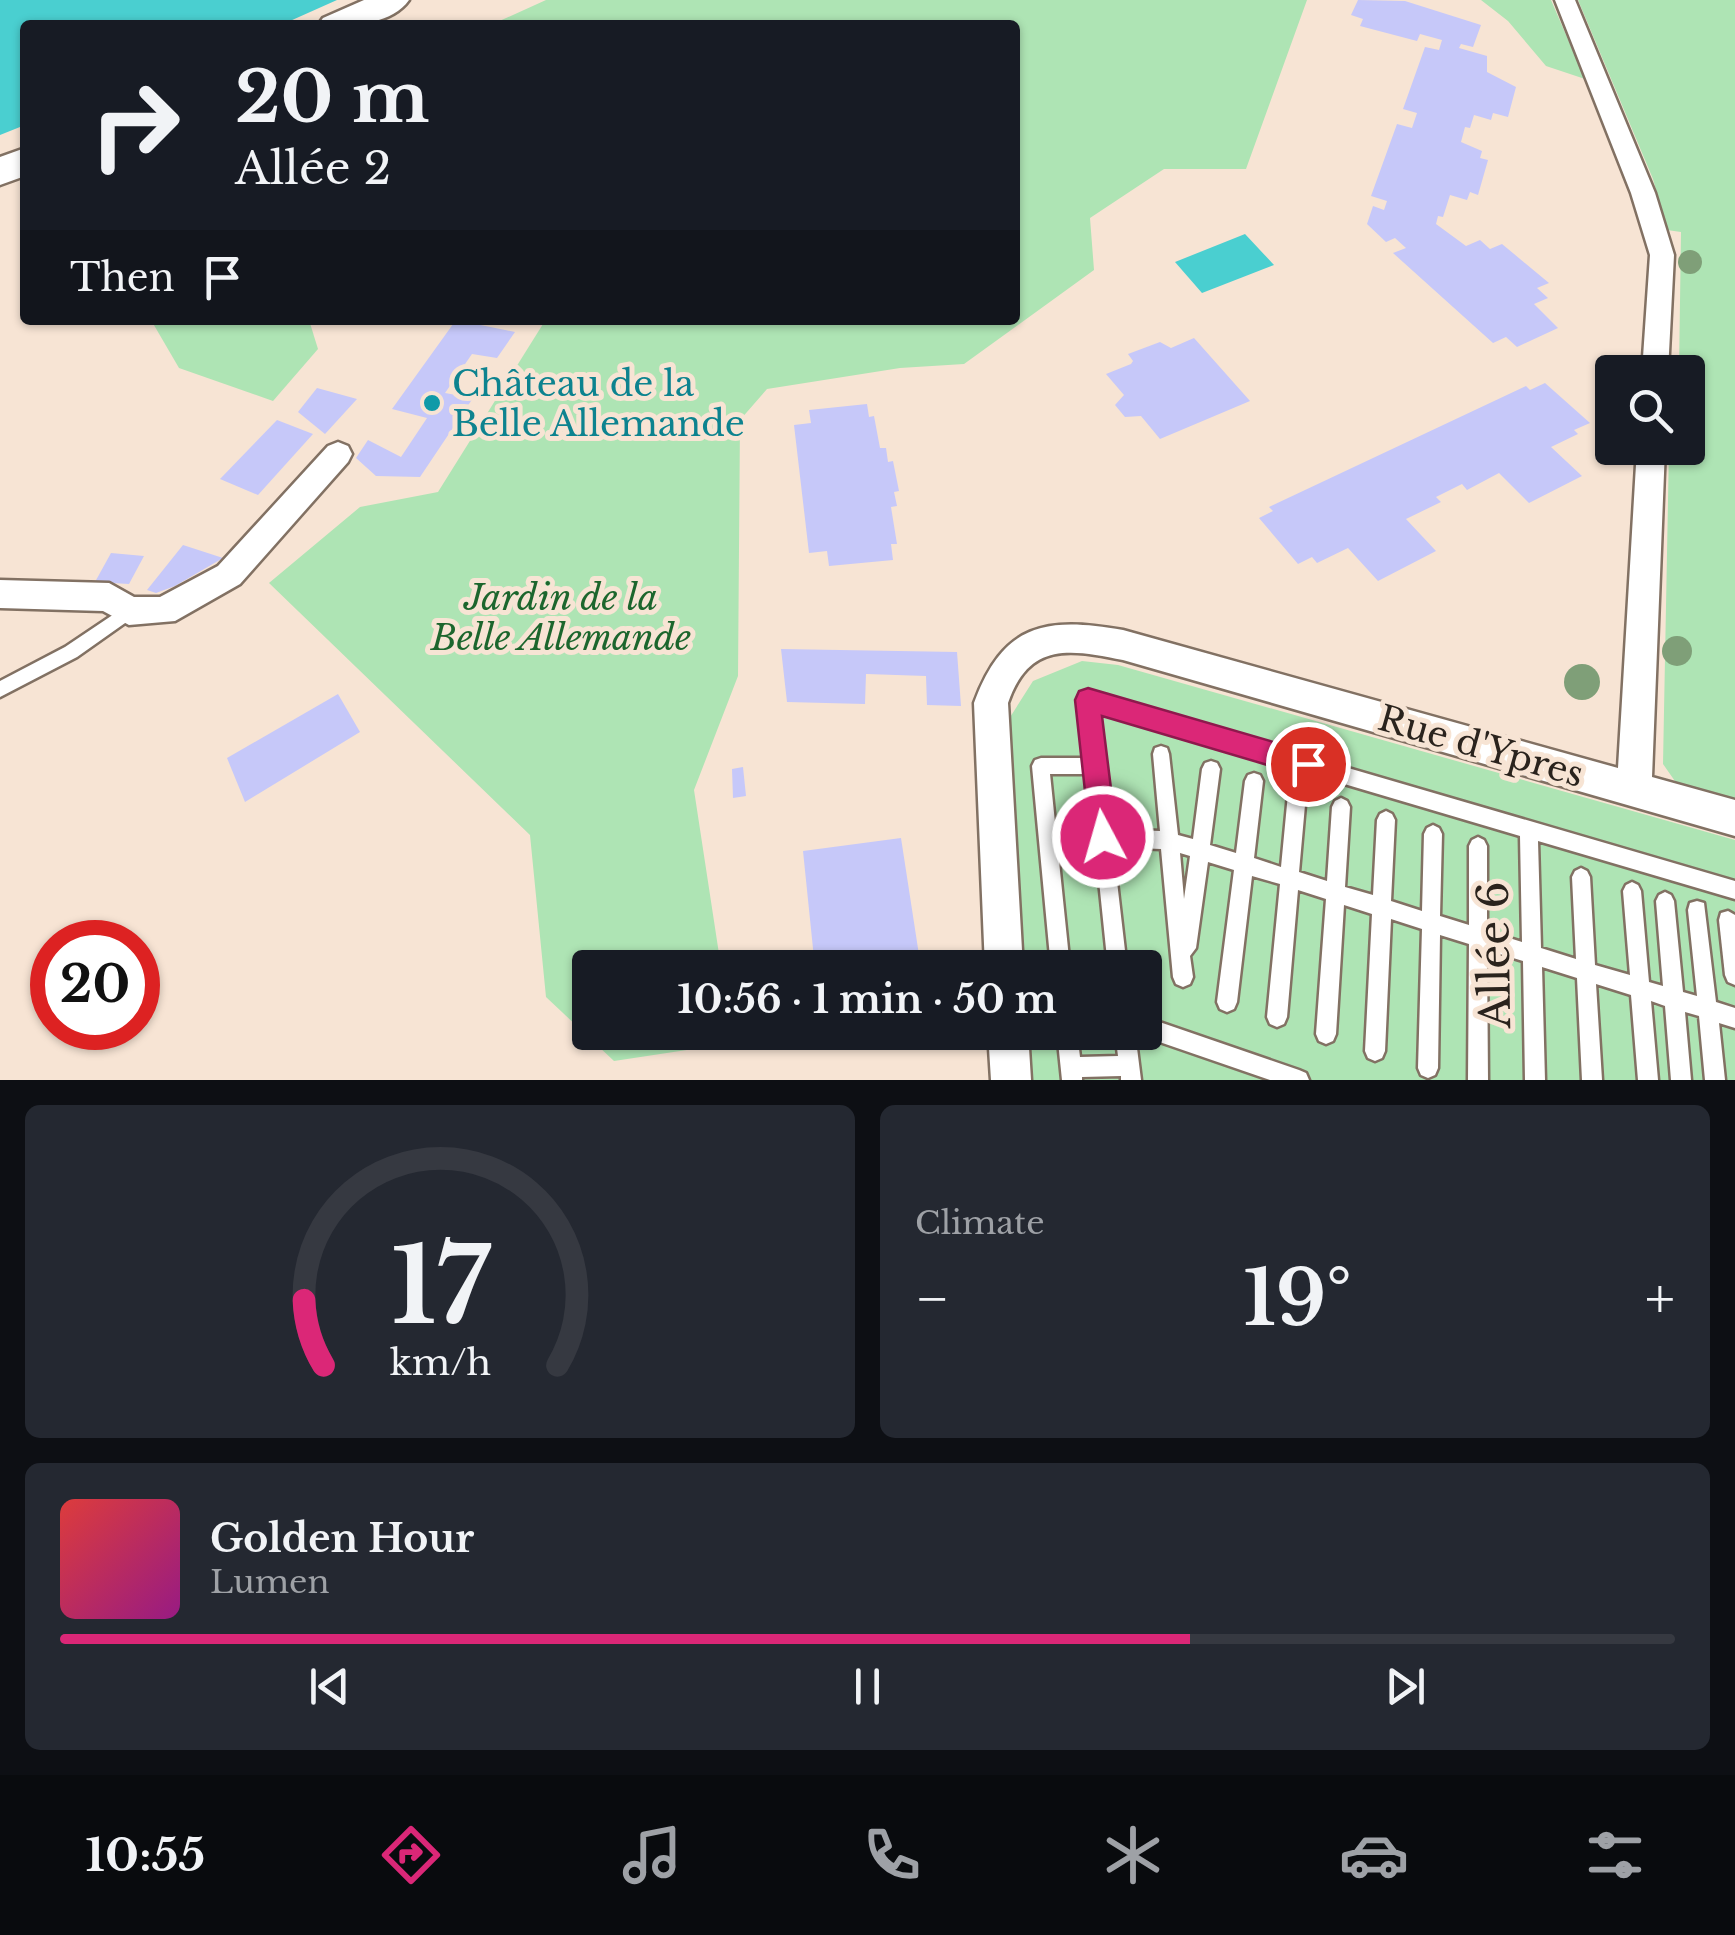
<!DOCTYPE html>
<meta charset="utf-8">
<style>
body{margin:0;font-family:"Libre Baskerville",serif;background:#242831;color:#f1f3f6;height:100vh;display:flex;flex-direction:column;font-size:38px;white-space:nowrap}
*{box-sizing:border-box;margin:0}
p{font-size:32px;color:#9ea1a6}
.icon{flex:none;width:55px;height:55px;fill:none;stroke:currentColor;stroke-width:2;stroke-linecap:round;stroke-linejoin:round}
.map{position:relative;height:1080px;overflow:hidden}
.details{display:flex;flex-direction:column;gap:25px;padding:25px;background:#0d0f14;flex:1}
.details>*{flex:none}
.banner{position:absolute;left:20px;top:20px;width:1000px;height:305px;border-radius:10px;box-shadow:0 2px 8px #0004;background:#171b24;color:#f1f3f6;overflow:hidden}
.buttons{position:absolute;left:1595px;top:355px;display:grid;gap:20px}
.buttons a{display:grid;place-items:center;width:110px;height:110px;border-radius:10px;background:#171b24;box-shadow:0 2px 8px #0004;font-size:50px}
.speed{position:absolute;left:30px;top:920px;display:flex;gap:20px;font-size:50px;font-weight:700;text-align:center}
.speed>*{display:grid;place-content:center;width:130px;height:130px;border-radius:50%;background:#171b24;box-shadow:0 2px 8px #0004;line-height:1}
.speed .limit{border:15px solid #d22;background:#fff;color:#111}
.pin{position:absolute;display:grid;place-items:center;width:85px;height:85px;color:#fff;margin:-42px;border:5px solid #fff;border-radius:50%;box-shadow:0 2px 10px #0007}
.me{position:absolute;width:110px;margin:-55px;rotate:354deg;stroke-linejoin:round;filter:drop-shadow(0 0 8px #0008)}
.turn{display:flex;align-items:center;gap:35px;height:210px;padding:0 50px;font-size:45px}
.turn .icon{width:130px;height:130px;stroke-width:2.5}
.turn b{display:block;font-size:70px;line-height:85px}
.then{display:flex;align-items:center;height:95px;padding:0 50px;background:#0003;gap:20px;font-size:38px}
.big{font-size:75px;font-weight:800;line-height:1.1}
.details .widget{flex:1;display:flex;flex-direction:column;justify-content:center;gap:15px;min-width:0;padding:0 35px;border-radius:15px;background:#242831}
.details .dial{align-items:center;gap:0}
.dial svg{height:260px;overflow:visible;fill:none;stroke:#363941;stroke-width:7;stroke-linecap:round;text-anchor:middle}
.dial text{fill:#f1f3f6;stroke:none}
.song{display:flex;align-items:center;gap:30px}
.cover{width:120px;height:120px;border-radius:15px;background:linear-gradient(135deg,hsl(0 70% 55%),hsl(310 70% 35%))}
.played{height:10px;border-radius:5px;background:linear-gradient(90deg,#db2777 70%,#363941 70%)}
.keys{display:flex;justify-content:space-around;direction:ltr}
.heat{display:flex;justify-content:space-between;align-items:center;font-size:55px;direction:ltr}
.details .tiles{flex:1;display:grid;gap:25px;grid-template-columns:1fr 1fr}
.widget:last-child{grid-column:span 2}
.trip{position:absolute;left:572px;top:950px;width:590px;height:100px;border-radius:10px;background:#171b24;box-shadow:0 2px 8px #0004;font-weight:800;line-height:100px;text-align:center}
.tabs{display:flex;height:160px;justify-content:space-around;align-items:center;background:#090b0e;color:#9ea1a6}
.tabs .icon{width:70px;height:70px}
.tabs .selected{color:#db2777}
.tabs b{font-size:45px;color:#f1f3f6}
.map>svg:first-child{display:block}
.green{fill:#aee4b4}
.water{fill:#4acfd0}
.building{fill:#c6c8f9}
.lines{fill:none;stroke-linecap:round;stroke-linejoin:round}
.service-casing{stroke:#827163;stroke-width:5}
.minor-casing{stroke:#827163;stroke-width:5}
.primary-casing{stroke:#827163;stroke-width:5}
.service{fill:#fff;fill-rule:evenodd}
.minor{fill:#fff;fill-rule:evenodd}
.primary{fill:#fff;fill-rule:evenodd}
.tree{fill:#7f9f78}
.route{fill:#db2777;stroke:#8e194d;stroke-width:2.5}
.culture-dot{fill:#0f9aa8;stroke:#f7e4d4;stroke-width:4}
.labels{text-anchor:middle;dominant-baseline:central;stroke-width:10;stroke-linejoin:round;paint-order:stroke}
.culture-label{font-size:35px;fill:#0d838f;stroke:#f7e4d4;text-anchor:start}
.park-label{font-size:35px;font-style:italic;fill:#1c662d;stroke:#f7e4d4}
.street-label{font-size:35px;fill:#2a231d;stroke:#f7e4d4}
.near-street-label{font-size:42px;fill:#2a231d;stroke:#f7e4d4}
</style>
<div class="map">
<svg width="1735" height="1080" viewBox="0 0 1735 1080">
<rect width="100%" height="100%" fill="#f7e4d4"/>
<g class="green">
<path d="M546 0H1307L1246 169H1164L1090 218 1094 270 964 364 900 368 767 389 740 420 738 676 694 790 721 967 590 968V1032L731 1033 733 1043 614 1061 546 997 530 835 269 583 360 507 438 492 543 324 537 320H1015V25H404L495 23Z"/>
<path d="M1481 0H1551L1585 79 1546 66 1508 21Z"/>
<path d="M1578 0H1735V800L1677 784 1663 764 1669 448H1688V372H1679L1681 232 1667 230 1653 179Z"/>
<path d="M151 320H309L318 349 273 401 179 368Z"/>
<path d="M1082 661 1118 665 1735 840V1080H1032L1029 1033 1145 1032V968H1024L1007 722 1033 681Z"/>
</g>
<g class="water">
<path d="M0 0H337L281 25H25V125L0 135Z"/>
<path d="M1245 234 1274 265 1202 293 1175 262Z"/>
</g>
<g class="building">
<path d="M1358 0 1405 1 1481 25 1473 47 1461 44 1459 48 1487 56V72L1516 87 1508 117 1493 113 1491 120 1474 115 1470 128 1465 127 1461 142 1482 151 1480 158 1488 160 1478 195 1470 192 1467 200 1450 195 1443 217 1438 216 1436 224 1466 246 1480 240 1490 249 1502 244 1549 283 1537 288 1548 298 1534 304 1558 328 1517 347 1506 337 1493 343 1393 253 1406 248 1395 238 1386 242 1367 224 1373 206 1384 210 1387 201 1371 196 1397 124 1412 128 1417 113 1403 109 1425 47 1439 50 1442 40 1420 34 1417 41 1360 26 1363 19 1351 15Z"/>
<path d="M456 320 515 332 497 358 472 354 445 393 473 398 420 477 376 476 356 458 368 440 401 457 427 418 392 409Z"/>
<path d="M1194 338 1250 401 1160 439 1141 416 1125 417 1115 405 1124 395 1106 374 1131 364 1133 361 1128 354 1160 342 1171 348Z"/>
<path d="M1545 383 1590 423 1574 430 1578 434 1551 447 1582 476 1529 503 1499 473 1467 490 1462 484 1436 497 1441 502 1406 519 1436 551 1378 581 1348 548 1317 563 1312 557 1298 564 1259 518 1273 511 1269 507 1526 386 1530 390Z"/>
<path d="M317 388 357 399 325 434 298 412Z"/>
<path d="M867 404 869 417 874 416 880 448H886L888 462 893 461 899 491 894 492 897 506 891 507 897 544H891L893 560 829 566 827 551 809 553 794 425 811 423 809 410Z"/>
<path d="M277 420 313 434 258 495 220 479Z"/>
<path d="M183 545 223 558 175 586 156 593 147 590Z"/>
<path d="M111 553 144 556 129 584 95 582Z"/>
<path d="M781 649 957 652 961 706 927 705 926 676 866 674 865 704 787 702Z"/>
<path d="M338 694 360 732 245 802 227 758Z"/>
<path d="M743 767 746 796 733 798 732 769Z"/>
<path d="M901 838 921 968H815L803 851Z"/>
<path d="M858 1032H931V1035L859 1045Z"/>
</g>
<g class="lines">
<g class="service-casing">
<g id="service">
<path d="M129 604 135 606 137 611 135 616 77 657 0 697V681L65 647Z"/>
<path d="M1088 692 1735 881V899L1538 841 1541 948 1576 959 1572 877 1575 871 1581 868 1587 871 1590 877 1595 965 1630 975 1623 891 1626 885 1632 882 1638 885 1641 891 1649 982 1663 986 1656 901 1659 895 1665 892 1671 895 1674 901 1683 992 1697 996 1688 910 1690 903 1697 901 1704 903 1716 1002 1735 1008V1028L1719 1023 1725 1080H1705L1699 1016 1685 1012 1691 1080H1671L1665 1006 1651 1001 1658 1080H1638L1631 995 1596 984 1602 1080H1582L1577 978 1542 967 1545 1080H1525L1523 961 1487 950 1488 1080H1468L1469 944 1440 935 1438 1068 1435 1075 1428 1078 1421 1075 1418 1068 1422 929 1391 919 1385 1051 1382 1058 1375 1061 1368 1058 1365 1051 1372 914 1344 905 1336 1034 1333 1041 1326 1044 1319 1041 1316 1034 1326 899 1298 890 1287 1017 1284 1024 1277 1027 1270 1024 1267 1017 1280 884 1252 876 1237 1002 1234 1009 1227 1012 1220 1009 1217 1002 1234 870 1208 862 1196 948 1190 956 1193 977 1190 984 1183 987 1176 984 1173 977 1161 849 1113 847 1127 968H1108L1088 774H1050L1070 968H1051L1032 766 1035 760 1041 758H1086L1080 700 1082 695ZM1097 711 1520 836 1522 942 1487 931V846L1484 840 1478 837 1472 840 1469 846V925L1440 916 1442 834 1439 828 1433 825 1427 828 1424 834 1422 911 1391 901 1395 820 1392 814 1386 811 1380 814 1377 820 1373 895 1345 887 1350 807 1347 801 1341 798 1335 801 1332 807 1327 881 1299 872 1306 794 1303 788 1297 785 1291 788 1288 794 1281 867 1254 858 1263 781 1260 775 1254 773 1248 775 1245 781 1236 853 1210 845 1220 769 1217 763 1211 761 1205 763 1202 769 1193 839 1178 835 1169 754 1167 748 1161 746 1155 748 1153 754 1160 831 1111 829ZM1180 853 1190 856 1184 899Z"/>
<path d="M1728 911 1735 915V985L1728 982 1725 975 1719 920 1721 913Z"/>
<path d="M1145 1017 1299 1070 1306 1073 1309 1080H1270L1145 1037 1138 1032H1145Z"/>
<path d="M1057 1032H1077L1080 1057 1118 1056 1115 1032H1135L1141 1080H1121V1076L1082 1077V1080H1062Z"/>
</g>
</g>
<g class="minor-casing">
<g id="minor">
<path d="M1555 0H1575L1655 193 1674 255 1668 372H1642L1650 255 1631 193Z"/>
<path d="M338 442 348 446 352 454 348 462 240 584 175 621 129 625 103 611 0 608V580L109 583 134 597H160L218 566 328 446Z"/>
<path d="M1637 448H1665L1652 777 1735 800V836L1123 660C1069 649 1029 642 1008 703L1023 968H985L974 703C1003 624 1045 616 1123 630L1618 768Z"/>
<path d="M988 1032H1028L1031 1080H991Z"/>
</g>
</g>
<g class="primary-casing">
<g id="primary">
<path d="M364 0H409C390 27 347 25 318 25L323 18Z"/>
<path d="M25 148V176L0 185V157Z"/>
</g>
</g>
<use href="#service" class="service"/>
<use href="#minor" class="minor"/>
<use href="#primary" class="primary"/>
</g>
<g class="tree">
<circle cx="1690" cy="262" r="12"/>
<circle cx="1677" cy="651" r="15"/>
<circle cx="1582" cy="682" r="18"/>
</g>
<path class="route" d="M1088 688 1308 752 1317 755 1321 764 1317 773 1308 777 1102 716 1117 837 1113 846 1103 850 1094 846 1090 837 1075 700 1079 691Z"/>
<circle class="culture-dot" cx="432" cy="403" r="10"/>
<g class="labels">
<g class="culture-label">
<text x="452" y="383">Château de la<tspan x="452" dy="40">Belle Allemande</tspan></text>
</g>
<g class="park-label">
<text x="561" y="597">Jardin de la<tspan x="561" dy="40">Belle Allemande</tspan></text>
</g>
<g class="street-label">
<text transform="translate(1481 746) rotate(16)">Rue d'Ypres</text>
</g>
<g class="near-street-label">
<text transform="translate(1494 955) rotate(-91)">Allée 6</text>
</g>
</g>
</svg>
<div class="buttons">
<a><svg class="icon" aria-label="search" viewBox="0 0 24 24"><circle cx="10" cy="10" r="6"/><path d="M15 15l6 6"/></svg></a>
</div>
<div class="speed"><div class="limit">20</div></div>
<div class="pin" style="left:1308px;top:764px;background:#d93025"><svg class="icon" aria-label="arrive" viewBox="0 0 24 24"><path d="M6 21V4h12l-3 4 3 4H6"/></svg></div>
<svg class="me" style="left:1103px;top:837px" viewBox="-20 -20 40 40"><circle r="17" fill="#db2777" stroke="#fff" stroke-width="3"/><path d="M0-11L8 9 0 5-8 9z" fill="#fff"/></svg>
<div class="trip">10:56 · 1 min · 50 m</div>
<div class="banner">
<div class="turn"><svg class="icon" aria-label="right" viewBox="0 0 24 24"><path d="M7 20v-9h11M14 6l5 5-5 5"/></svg><div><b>20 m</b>Allée 2</div></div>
<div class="then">Then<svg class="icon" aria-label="arrive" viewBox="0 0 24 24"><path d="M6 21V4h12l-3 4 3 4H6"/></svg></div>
</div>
</div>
<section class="details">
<div class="tiles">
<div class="widget dial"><svg viewBox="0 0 100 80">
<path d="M14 69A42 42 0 1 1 86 69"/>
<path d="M14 69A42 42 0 0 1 8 49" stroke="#db2777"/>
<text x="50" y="56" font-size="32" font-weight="700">17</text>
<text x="50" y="72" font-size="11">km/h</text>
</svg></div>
<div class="widget"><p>Climate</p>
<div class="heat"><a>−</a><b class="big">19°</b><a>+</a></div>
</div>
<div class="widget">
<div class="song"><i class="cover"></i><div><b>Golden Hour</b><p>Lumen</p></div></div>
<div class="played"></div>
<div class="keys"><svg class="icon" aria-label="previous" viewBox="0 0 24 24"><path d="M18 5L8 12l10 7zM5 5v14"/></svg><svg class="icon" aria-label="pause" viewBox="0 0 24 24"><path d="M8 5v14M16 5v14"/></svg><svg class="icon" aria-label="next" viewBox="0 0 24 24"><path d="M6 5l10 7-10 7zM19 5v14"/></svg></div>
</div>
</div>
</section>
<nav class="tabs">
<b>10:55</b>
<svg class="icon selected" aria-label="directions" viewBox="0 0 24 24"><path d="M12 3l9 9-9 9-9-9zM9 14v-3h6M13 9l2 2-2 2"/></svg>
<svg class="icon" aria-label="music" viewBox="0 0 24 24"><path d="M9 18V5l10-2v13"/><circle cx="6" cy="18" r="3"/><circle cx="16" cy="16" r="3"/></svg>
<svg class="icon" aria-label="phone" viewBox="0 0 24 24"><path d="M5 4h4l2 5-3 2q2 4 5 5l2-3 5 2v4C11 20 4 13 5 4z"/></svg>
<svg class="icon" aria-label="climate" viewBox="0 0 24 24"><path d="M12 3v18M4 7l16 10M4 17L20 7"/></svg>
<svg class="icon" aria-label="car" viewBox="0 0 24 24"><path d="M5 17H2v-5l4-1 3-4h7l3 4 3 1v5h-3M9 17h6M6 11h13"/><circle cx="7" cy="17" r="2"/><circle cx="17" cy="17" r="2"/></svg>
<svg class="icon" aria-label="filters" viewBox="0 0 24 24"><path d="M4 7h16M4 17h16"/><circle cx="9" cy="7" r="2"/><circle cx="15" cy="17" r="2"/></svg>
</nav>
